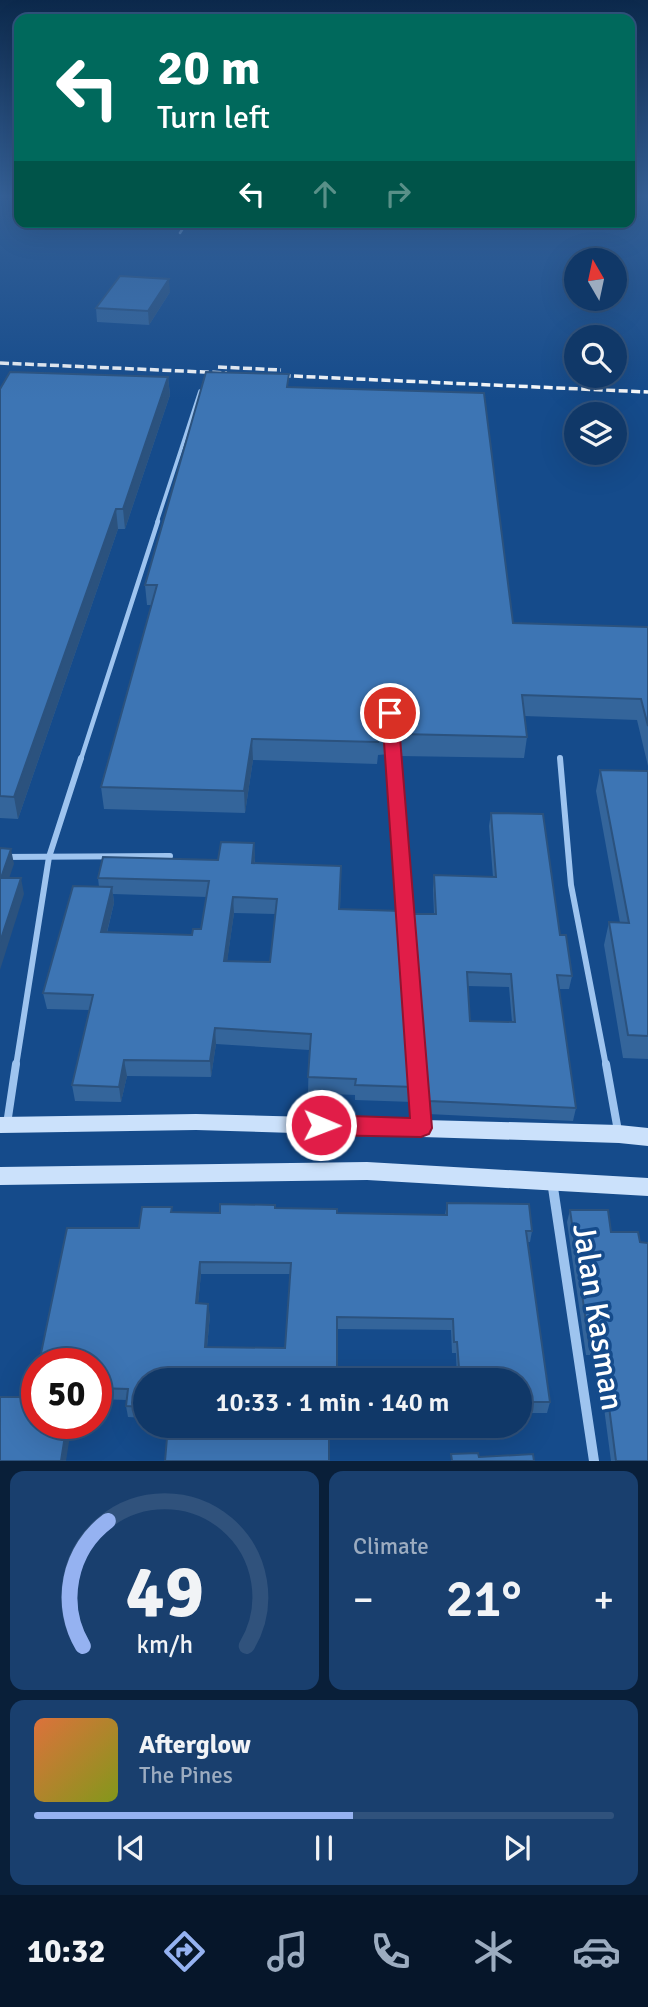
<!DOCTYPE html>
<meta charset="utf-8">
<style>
body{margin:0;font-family:Signika,sans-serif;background:#193f6e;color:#f1f3f6;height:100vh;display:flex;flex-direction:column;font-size:26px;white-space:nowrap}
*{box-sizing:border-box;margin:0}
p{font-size:23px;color:#9cacc0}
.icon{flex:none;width:38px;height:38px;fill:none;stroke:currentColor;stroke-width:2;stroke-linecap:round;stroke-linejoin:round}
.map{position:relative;height:1461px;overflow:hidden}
.side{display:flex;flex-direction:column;gap:10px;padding:10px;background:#091f39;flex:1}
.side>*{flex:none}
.guide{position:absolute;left:14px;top:14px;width:621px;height:214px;border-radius:14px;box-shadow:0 7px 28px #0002,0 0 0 2px #30527c;background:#00695c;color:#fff;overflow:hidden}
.needle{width:46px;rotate:351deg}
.controls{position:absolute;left:564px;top:248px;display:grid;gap:14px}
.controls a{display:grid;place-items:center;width:63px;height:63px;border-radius:50%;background:#103868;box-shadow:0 7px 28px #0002,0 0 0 2px #30527c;font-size:35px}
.speed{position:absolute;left:21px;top:1348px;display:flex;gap:14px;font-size:35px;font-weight:700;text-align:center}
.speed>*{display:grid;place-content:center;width:91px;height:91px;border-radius:50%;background:#103868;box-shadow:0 7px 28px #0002,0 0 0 2px #30527c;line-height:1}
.speed .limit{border:10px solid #d22;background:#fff;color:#111}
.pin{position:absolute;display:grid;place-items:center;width:60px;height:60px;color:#fff;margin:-30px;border:4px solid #fff;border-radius:50%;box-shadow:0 2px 7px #0007}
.me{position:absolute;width:77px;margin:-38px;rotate:91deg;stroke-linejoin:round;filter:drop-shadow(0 0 5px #0008)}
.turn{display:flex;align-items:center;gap:24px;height:147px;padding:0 28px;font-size:32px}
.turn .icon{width:91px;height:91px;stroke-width:2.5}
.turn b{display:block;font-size:49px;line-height:60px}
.lanes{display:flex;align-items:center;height:66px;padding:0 28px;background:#0003;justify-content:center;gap:35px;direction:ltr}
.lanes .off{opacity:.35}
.big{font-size:52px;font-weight:600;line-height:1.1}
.side .card{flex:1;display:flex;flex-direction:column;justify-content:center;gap:10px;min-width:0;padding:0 24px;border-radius:14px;background:#193f6e}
.side .dial{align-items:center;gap:0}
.dial svg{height:182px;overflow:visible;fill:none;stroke:#30527c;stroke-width:7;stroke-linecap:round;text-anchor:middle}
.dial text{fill:#f1f3f6;stroke:none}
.song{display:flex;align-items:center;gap:21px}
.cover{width:84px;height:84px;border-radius:10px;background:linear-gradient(135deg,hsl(20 70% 55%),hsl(70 70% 35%))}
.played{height:7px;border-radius:4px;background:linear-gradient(90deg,#95b2f1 55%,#30527c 55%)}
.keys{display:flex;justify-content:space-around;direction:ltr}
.heat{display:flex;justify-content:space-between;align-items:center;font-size:38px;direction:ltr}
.side .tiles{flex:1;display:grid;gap:10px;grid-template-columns:1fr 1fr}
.card:last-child{grid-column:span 2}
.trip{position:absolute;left:133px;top:1368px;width:399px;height:70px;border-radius:35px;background:#103868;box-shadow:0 7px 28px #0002,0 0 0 2px #30527c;font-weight:600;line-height:70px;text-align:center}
.tabs{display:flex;height:112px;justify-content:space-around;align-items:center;background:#06162a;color:#9cacc0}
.tabs .icon{width:49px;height:49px}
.tabs .on{color:#95b2f1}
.tabs b{font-size:32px;color:#f1f3f6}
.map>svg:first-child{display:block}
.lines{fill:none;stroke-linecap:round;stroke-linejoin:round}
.service-far4{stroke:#9ec4ef;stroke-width:2.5}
.service-far3{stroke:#9ec4ef;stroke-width:3.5}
.service-far2{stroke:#9ec4ef;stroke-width:4.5}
.service-far1{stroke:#9ec4ef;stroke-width:6}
.service{stroke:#9ec4ef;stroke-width:8}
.minor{stroke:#9ec4ef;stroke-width:10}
.secondary{fill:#cbe1fb;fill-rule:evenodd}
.rail{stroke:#fff;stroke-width:3.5;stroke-dasharray:9 3.5;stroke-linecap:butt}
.wall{fill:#34659b;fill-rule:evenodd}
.shaded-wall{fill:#2b527e}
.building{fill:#3d75b4;stroke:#2b527e;stroke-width:2;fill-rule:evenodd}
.route{fill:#e11d48;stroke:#92132f;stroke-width:2}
.labels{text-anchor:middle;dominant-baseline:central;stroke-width:7;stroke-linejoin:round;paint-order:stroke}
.near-street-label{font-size:32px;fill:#fff;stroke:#154b8b}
</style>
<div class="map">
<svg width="648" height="1461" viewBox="0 0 648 1461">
<rect width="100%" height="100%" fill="#154b8b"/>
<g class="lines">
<path class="service-far4" d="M180 233 187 222"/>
<path class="service-far3" d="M157 522 200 391"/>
<g class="service-far2">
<path d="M390 713 394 759"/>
<path d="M81 759 158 521"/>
</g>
<g class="service-far1">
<path d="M393 758 417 1066"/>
<path d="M560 758 571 885 606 1066"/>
<path d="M0 857 170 856"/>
<path d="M16 1066 49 857 81 758"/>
</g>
<g class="service">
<path d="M416 1064 421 1124"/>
<path d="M606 1064 618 1131"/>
<path d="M7 1124 16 1064"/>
</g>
<path class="minor" d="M552 1181 594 1461"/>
<g class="secondary">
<path d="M196 1114 619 1125 648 1128V1146L619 1143 196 1130 0 1133V1117Z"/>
<path d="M367 1162 648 1178V1196L367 1180 0 1185V1167Z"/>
</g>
<g class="rail">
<path d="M0 363 227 373"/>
<path d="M218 367 281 370"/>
<path d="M269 375 648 392"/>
</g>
</g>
<g class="wall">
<path d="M170 292 149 325 97 322 96 308Z"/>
<path d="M168 377 170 395 125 529H118L18 819 0 818V389Z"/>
<path d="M289 387 513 623 648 627V766L637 720 524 716 527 737 524 758 399 756 395 713 389 708 388 710 390 733 389 754 378 755 377 764 253 760 245 813 104 809 101 787 152 605H147L145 585Z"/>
<path d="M600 770 648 771V1059L623 1058 604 945 609 922 620 923 596 791Z"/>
<path d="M491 813 560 935 572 976 569 989H559L576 1108 573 1121 428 1114 412 927 413 914H434L433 889 434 875 493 877 489 826ZM468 986 509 987 512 1022 470 1021Z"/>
<path d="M254 843 255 864 341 882 340 909 414 1087 413 1102 355 1100V1095L308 1093 309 1050 216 1044 211 1077 127 1076 121 1102 75 1101 72 1085 89 1010 47 1009 43 993 99 887 98 878 218 860ZM113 894 207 897 201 929 192 935 107 933 114 903ZM234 913 275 914 270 962 227 961Z"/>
<path d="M447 1203 532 1231 530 1242H528L550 1402 547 1413H520V1381H457L456 1353H452L451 1330 337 1329V1381H145V1418L128 1417 126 1406 127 1400 96 1399V1363L139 1228 172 1212 220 1213 275 1208 337 1213 445 1215ZM201 1274H290L285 1348 207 1347 210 1315 198 1303Z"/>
<path d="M570 1210 648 1461H611L597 1355H586L567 1222Z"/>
<path d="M168 1426H337L336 1431Z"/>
</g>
<g class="shaded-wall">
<path d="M169 279 170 292 149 325 148 311Z"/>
<path d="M168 377 170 395 125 529 123 509Z"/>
<path d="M116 509 118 529 18 819 14 797Z"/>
<path d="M390 687 389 708 385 713 386 692Z"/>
<path d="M252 739 253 760 245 813 244 791Z"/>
<path d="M254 843 255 858 253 879 252 863Z"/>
<path d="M11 849 14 864 4 893 1 878Z"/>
<path d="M21 878 24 894 0 970V942Z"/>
<path d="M112 887 114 903 103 948 101 932Z"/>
<path d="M233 897 234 913 225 977 224 961Z"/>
<path d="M215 1028 216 1044 211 1077 210 1061Z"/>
<path d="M124 1060 127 1076 121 1102 119 1087Z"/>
<path d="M200 1262 201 1274 197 1315 196 1303Z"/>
<path d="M208 1304 210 1315 206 1358 205 1347Z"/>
<path d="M67 1423H72L66 1461H61Z"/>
</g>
<g class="building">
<path d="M120 276 169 279 148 311 96 308Z"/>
<path d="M10 372 168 377 123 509H116L14 797 0 796V389Z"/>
<path d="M206 372 289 374 287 387 484 393 513 623 648 627V726L641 699 522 695 527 737 400 734 396 692 390 687 386 692 390 733 378 734V742L252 739 244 791 101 787 157 585H145Z"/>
<path d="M600 770 648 771V1036L628 1035 609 922 629 923Z"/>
<path d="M491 813 543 814 560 935H566L572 976 557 975 576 1108 429 1101 413 914H436L434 875 496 877ZM467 972 511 974 515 1022 470 1021Z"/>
<path d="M221 842 254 843 252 863 341 866 339 909 401 911 414 1087 355 1085 356 1079 308 1077 311 1034 215 1028 210 1061 124 1060 119 1087 72 1085 93 995 43 993 73 886 112 887 101 932 192 935 193 929H201L209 881 98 878 103 857 218 860ZM233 897 277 899 270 962 224 961Z"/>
<path d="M0 848 11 849 1 878H21L0 942Z"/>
<path d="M447 1203 529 1204 532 1231H526L550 1402H521L520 1397V1381H460L457 1342H454L453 1319 337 1317V1381H145V1407L126 1406 128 1389 96 1388V1363H39L67 1228H139L142 1207H172L171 1212 220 1213V1204L275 1205V1208L337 1209V1213L447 1215ZM200 1262 291 1263 285 1348 205 1347 208 1304 196 1303Z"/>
<path d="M570 1210H608L611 1232H638L640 1242 648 1243V1461H616L601 1344 589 1343Z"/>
<path d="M37 1375V1423H67L61 1461H0V1397H32Z"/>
<path d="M168 1426H329V1461H165Z"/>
<path d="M478 1453 479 1457 533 1454 534 1461H452L451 1454Z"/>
</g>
<linearGradient id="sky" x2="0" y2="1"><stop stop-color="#0c294c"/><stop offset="0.49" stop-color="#356198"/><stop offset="1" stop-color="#356198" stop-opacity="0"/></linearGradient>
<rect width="648" height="400" fill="url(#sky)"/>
<path class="route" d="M390 709 398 713 432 1128 429 1134 421 1137 321 1135 313 1132 310 1125 313 1118 321 1115 410 1118 382 713Z"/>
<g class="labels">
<g class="near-street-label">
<text transform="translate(598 1317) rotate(81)">Jalan Kasman</text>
</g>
</g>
</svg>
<div class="controls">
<a><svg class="needle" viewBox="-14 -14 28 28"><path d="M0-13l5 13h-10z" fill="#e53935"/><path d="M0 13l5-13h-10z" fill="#9cacc0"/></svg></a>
<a><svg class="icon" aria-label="search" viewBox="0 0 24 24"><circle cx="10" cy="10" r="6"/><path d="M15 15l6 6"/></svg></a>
<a><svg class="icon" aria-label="layers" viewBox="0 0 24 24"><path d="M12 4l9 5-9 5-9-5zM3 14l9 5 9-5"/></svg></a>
</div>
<div class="speed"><div class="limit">50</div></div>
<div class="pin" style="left:390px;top:713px;background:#d93025"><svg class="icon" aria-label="arrive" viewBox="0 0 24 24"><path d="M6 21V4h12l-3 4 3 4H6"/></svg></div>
<svg class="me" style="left:321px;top:1125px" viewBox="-20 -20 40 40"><circle r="17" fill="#e11d48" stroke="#fff" stroke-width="3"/><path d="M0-11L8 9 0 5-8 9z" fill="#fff"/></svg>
<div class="trip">10:33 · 1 min · 140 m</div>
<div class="guide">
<div class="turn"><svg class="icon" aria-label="left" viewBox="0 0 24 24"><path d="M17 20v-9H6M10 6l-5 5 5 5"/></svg><div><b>20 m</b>Turn left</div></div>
<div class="lanes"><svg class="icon" aria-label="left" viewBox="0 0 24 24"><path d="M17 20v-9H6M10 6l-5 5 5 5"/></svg><svg class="icon off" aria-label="ahead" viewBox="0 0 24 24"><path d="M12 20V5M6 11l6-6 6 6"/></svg><svg class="icon off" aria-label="right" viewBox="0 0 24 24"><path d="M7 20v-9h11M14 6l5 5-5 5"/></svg></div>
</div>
</div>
<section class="side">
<div class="tiles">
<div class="card dial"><svg viewBox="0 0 100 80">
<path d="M14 69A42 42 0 1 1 86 69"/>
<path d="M14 69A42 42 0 0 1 25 14" stroke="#95b2f1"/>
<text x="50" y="56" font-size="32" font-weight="700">49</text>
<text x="50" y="72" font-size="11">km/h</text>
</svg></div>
<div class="card"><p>Climate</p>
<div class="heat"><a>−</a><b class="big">21°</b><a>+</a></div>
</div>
<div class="card">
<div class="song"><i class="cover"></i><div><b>Afterglow</b><p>The Pines</p></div></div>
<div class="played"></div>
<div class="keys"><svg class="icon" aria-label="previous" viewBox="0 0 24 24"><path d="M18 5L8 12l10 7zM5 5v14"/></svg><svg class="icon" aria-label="pause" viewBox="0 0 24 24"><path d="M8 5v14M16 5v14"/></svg><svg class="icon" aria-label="next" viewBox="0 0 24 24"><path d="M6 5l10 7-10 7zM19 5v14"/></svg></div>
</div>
</div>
</section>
<nav class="tabs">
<b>10:32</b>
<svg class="icon on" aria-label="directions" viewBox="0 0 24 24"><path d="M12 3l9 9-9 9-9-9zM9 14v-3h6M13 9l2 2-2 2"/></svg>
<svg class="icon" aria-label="music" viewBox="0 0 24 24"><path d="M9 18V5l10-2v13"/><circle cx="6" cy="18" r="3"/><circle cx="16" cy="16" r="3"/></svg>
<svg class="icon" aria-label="phone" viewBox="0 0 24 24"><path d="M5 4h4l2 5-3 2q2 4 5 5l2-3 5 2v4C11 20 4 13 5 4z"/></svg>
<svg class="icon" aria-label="climate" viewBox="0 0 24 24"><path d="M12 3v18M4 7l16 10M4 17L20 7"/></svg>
<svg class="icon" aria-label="car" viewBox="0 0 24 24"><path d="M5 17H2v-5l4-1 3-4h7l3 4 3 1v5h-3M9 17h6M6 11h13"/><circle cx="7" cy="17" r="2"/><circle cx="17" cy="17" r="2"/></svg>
</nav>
